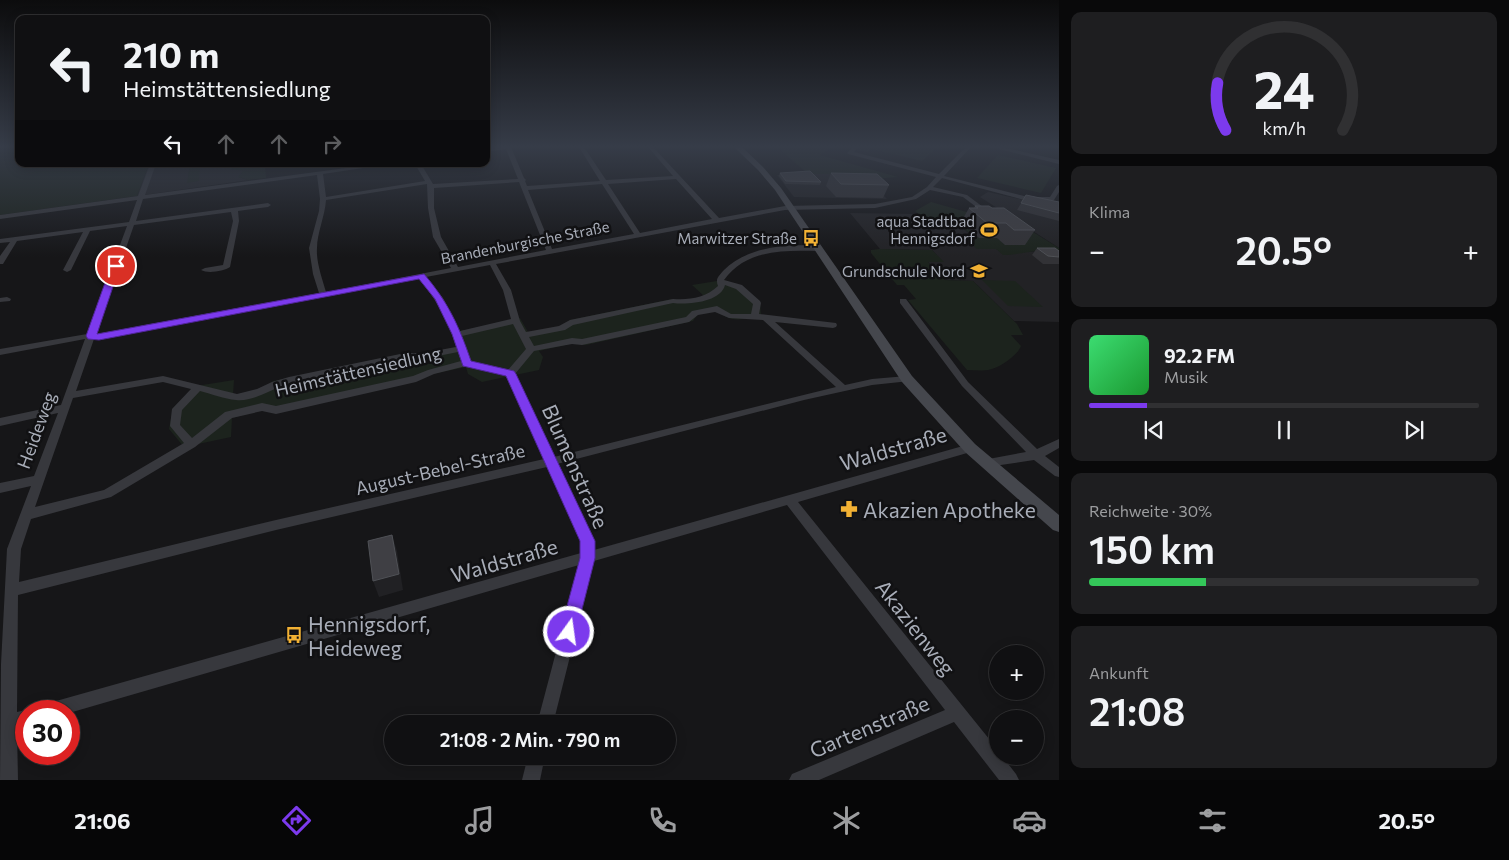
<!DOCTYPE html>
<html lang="de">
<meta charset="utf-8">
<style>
body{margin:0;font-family:Commissioner,sans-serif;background:#1e1e20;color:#f1f3f6;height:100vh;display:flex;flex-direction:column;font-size:19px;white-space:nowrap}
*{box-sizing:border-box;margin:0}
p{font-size:16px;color:#9c9d9f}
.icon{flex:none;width:28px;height:28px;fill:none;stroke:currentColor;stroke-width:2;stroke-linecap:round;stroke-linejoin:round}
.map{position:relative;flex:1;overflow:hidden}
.sheet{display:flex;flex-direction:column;gap:12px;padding:12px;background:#09090a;width:450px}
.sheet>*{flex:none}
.top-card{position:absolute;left:15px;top:15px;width:475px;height:152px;border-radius:10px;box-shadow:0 2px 12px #0003,0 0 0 1px #303032;background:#101012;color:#f1f3f6;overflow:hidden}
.fabs{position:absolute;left:989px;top:645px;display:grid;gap:10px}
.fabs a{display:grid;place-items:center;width:55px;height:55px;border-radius:50%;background:#101012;box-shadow:0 2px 12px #0003,0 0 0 1px #303032;font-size:25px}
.speed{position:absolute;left:15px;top:700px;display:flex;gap:10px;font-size:25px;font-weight:700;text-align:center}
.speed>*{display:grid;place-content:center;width:65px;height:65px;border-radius:50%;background:#101012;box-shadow:0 2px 12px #0003,0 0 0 1px #303032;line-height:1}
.speed .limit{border:8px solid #d22;background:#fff;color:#111}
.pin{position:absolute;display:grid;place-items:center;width:42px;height:42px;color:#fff;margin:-21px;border:2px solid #fff;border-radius:50%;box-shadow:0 1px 5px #0007}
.me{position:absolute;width:55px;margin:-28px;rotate:14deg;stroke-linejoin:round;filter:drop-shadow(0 0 4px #0008)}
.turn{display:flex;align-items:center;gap:18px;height:105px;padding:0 25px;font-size:22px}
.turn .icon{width:65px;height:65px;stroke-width:2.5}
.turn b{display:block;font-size:35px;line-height:42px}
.lanes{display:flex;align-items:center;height:48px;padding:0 25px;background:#0003;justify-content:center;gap:25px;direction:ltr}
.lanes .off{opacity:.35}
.big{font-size:38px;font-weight:600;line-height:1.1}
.sheet .widget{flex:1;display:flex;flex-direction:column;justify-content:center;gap:8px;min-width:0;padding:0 18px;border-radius:10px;background:#1e1e20}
.sheet .dial{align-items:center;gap:0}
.dial svg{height:130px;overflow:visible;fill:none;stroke:#303032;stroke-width:7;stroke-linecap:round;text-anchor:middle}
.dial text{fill:#f1f3f6;stroke:none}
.song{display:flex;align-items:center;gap:15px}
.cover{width:60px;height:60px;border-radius:8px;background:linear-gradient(135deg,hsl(140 70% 55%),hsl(130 70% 35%))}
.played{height:5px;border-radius:2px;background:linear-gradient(90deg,#7c3aed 15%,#303032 15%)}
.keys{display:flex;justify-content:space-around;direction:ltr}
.heat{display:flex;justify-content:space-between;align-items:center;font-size:28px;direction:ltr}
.charge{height:8px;border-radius:4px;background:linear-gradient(90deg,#34c759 30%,#303032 0)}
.trip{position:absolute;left:384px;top:715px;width:292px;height:50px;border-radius:25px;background:#101012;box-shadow:0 2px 12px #0003,0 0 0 1px #303032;font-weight:600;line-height:50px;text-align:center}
.dock{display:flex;height:80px;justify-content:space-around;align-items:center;background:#060607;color:#9c9d9f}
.dock .icon{width:35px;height:35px}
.dock .on{color:#7c3aed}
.dock b{font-size:22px;color:#f1f3f6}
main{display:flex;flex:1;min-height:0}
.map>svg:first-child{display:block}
.built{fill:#222225}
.green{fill:#1c231d}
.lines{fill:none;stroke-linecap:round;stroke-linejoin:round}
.minor{fill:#37383d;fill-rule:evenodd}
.secondary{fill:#45474d;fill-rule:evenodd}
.wall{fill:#323236}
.shaded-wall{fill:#212124}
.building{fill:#3f3f44;stroke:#4f5156}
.route{fill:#7c3aed;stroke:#51269a}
.labels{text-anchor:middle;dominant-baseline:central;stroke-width:5;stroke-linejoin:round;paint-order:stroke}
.far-poi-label{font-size:15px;fill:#a8adb8;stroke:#111113;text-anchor:end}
.far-street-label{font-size:15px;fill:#a8adb8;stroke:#111113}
.street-label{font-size:18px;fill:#a8adb8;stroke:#111113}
.near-street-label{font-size:21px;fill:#a8adb8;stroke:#111113}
.near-poi-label{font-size:21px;fill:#a8adb8;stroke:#111113;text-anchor:start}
</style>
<main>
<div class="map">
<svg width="1059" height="780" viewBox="0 0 1059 780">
<rect width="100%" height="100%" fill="#161618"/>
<g class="built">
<path d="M149 164H235L231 166 244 171 239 177 248 180 137 196Z"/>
<path d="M808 174H857L874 186 887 199 794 197 777 175Z"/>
<path d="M988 192 1059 208V248L980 197Z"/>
<path d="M850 213 919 214 931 225 960 226 975 238H965L996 249 1059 253V322L1014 321 973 281 945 280 928 262H943L932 250 880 249Z"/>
</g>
<g class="green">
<path d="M0 147H19V164H149L137 196 0 215Z"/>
<path d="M777 147H832L820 155 898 177 863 180 857 174H808Z"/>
<path d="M860 147H938L922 161 871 149 867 152 857 150Z"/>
<path d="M998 155 1056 168 1041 193 977 178Z"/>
<path d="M190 164H231L200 168 199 181 187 183Z"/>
<path d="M235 164H293L265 167 266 178 248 180 238 177 243 171 231 169V166Z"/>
<path d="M931 202 974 214H1004L1059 248V253C1037 247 1023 255 1003 255L996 249H977L964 238 974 237 960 226 931 225 915 211Z"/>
<path d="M880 249 932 250 944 262H928L945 280 973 281 1017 324 1023 335H1011L1021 346C1017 356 1000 368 988 370 982 371 974 370 967 370L908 300 916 299 904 285H897L871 253V250Z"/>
<path d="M723 280 760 302 761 315C743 319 732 324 718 311L698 314 693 321 586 345 574 343 539 351 543 357 539 370 482 382 468 374 466 367 261 410 232 418 231 437 184 447 169 429 173 408 196 386 234 380 233 395 259 390 273 381 407 353 422 354 457 347 452 333 520 318 528 332 562 326 570 320 672 299 685 301 704 296 692 285Z"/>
<path d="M982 280 1015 281 1043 307 1008 306Z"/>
</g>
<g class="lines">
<g class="minor">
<path d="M493 147H511L524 178 526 180 525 181 527 186 600 181 579 147H584L606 180 673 176 648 147H653L719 218 785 206 875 204 912 197 927 187 936 177 848 154 847 153 853 147H858L854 152 939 174 966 147H971L944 176 1028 197H1050L1057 186 1059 185V192L1054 200 1028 201 942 178 933 187 967 195 991 213V215H987L963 197 930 190 916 199 875 208 785 210 496 264 511 290 520 321 526 332 559 326 570 320 673 299C690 300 705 298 718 286 715 278 719 276 724 270 746 247 791 242 822 247V251H819C785 250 746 249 724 280L742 285 760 301 761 303 759 314 836 323 837 325 836 327 833 328 775 322 845 385 872 379 907 376 912 379 910 381 872 385 804 400 557 464 593 541 594 550 970 444 974 445 976 448 974 451 798 502 998 750V756H1002L1016 774 1019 780H999L954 722 819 780H789L792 774 945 710 787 505 594 561 553 724H537L579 565 69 713V711H41L43 705 49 703 581 553V541L547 467 276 530 18 595 17 712 26 710 29 711H26V726L17 729 18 780H0L1 664 7 549 31 486 0 493V483L34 476 58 413 0 426V418L61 405 85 339 0 355V349L87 334 127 226 90 231 71 270 67 272 63 270 83 232 17 241 3 264H0V256L10 242 0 243V239L129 222 137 200 0 219V215L138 196 150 164H156L145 195 376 164H390L323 174 326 197 425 181 415 164H421L433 184 518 179 506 149 486 152V148ZM317 175 320 199 319 211 309 248 313 274 319 293 96 334 134 225 231 212 233 221 223 265 205 268 201 270C208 274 224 271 230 267L239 221 238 211 268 207 271 205 268 203 136 221 143 199ZM676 179 712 219 640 233 608 184ZM519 182 546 250 458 267 441 237 434 208V188ZM427 184 428 208 433 237 451 268 326 292C322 278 316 262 317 248 317 233 325 216 326 200ZM602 184 634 234 552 249 528 190ZM490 265 503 290 511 319 460 331 443 298 426 277ZM419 279C436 299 449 321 456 347L423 353H405L289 377 272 382 257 389 237 394 163 376 76 391 94 339ZM725 285 736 289 753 304 751 314H731L717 306 692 311 686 317 582 339 572 338 534 346 529 337 565 330 573 325 673 303C688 305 721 302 725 285ZM715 312 729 318 763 320 836 387 554 457 515 374 534 351 572 344 582 345 689 322 698 315ZM513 324 526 349 508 370 470 361 462 336ZM458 352 461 361 428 370 413 376 276 406 262 403 225 412 192 438 180 425 182 410 200 391C212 394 224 399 236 400 255 402 272 388 290 383L405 359H423ZM466 366 506 376 544 459 276 520 19 582 21 549 31 519 111 497 195 447 232 418 262 411 276 414 416 382 434 374ZM163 382 191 389 172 409 170 426 184 443 104 490 35 507 73 398Z"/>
<path d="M991 147H1002L1059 160V164Z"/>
<path d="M7 297 11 299 10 301 0 302V298Z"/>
<path d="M900 299H906L968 382 1037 449 1059 439V448L1045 456 1059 467V477L1055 476 1034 460 987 467 983 466 981 463 983 460 1026 452 962 386 900 303Z"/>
<path d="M528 756H545L540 780H522Z"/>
</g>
<path class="secondary" d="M734 147H742L763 167 781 188 912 376 975 444 1059 515V532L1053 530 965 452 902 382 775 190 758 170Z"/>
</g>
<g class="wall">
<path d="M780 173 821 182 820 185 785 184 779 176Z"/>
<path d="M831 173 889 185 883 198 836 197 826 186Z"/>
<path d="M1026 195 1059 202V221L1017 210Z"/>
<path d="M975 206 992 208 1035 230 1025 245H1005L997 238H979L961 222 969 208H974Z"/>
<path d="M1037 248 1059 251V264H1043L1032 255Z"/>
</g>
<path class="shaded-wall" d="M392 535 397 551 403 590 379 597 373 581Z"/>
<g class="building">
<path d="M810 171 821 182 786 181 780 173Z"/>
<path d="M831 173 877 174 889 185 841 184Z"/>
<path d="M1026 195 1059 202V213L1021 203Z"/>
<path d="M975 206H989L992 208H1004L1035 230H1014L1006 223H987L969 208H978Z"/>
<path d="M1037 248H1055L1059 251V257L1048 256Z"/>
<path d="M392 535 399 574 373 581 368 541Z"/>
</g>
<linearGradient id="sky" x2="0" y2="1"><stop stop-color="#0c0c0d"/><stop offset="0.57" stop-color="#363c48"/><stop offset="1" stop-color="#363c48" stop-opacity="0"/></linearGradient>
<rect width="1059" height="257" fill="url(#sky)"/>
<path class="route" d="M116 263 120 266 97 334 424 274C448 302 459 326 471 361L514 371 516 374 595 541V558L575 637 569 640 563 637 560 632 580 558V541L506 376 463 366 452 334 435 299 419 279 99 340 88 339 86 336 111 266Z"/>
<defs>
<g id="stadium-bare" transform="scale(1.35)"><path d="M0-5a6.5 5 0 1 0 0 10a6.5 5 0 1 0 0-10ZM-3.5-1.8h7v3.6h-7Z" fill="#f2b134" stroke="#111113" stroke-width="2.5" paint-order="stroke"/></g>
<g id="bus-bare" transform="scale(1.35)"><path d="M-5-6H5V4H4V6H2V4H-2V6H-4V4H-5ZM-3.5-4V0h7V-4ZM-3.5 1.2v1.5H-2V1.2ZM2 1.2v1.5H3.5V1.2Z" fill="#f2b134" stroke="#111113" stroke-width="2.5" paint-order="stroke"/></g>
<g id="school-bare" transform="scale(1.35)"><path d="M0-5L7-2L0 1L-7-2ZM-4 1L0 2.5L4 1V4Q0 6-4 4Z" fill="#f2b134" stroke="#111113" stroke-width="2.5" paint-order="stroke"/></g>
<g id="pharmacy-bare" transform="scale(1.35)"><path d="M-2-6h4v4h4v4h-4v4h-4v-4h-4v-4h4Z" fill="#f2b134" stroke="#111113" stroke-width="2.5" paint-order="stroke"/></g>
</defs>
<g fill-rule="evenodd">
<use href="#stadium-bare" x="989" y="230"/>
<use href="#bus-bare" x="811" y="238"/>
<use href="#school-bare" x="979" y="271"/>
<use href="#pharmacy-bare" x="849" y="509"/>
<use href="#bus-bare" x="294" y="635"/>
</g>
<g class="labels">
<g class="far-poi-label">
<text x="975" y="221">aqua Stadtbad<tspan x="975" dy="17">Hennigsdorf</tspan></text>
<text x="797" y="238">Marwitzer Straße</text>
<text x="965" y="271">Grundschule Nord</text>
</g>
<g class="far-street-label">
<text transform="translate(525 242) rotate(-11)">Brandenburgische Straße</text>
</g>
<g class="street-label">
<text transform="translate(358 371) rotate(-13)">Heimstättensiedlung</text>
<text transform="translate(36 430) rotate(-70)">Heideweg</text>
<text transform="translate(440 469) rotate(-13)">August-Bebel-Straße</text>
</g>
<g class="near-street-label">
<text transform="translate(893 448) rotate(-16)">Waldstraße</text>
<text transform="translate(576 466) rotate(66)">Blumenstraße</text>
<text transform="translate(504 560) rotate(-16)">Waldstraße</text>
<text transform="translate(916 627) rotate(52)">Akazienweg</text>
<text transform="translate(869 726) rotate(-23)">Gartenstraße</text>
</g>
<g class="near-poi-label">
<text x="863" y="509">Akazien Apotheke</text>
<text x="308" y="623">Hennigsdorf,<tspan x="308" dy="24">Heideweg</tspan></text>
</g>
</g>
</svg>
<div class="fabs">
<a>+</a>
<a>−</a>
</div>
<div class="speed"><div class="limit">30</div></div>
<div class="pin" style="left:116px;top:266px;background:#d93025"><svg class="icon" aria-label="arrive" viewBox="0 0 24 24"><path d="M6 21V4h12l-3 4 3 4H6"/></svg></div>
<svg class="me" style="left:569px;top:632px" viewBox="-20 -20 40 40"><circle r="17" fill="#7c3aed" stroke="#fff" stroke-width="3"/><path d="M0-11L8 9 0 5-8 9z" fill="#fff"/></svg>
<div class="trip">21:08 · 2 Min. · 790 m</div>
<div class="top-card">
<div class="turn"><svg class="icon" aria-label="left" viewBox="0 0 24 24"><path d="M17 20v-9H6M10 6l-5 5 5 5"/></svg><div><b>210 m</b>Heimstättensiedlung</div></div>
<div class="lanes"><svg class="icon" aria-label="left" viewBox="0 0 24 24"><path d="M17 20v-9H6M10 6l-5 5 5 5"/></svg><svg class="icon off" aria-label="ahead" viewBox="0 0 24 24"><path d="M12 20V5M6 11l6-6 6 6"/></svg><svg class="icon off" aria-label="ahead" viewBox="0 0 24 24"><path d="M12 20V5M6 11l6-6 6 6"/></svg><svg class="icon off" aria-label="right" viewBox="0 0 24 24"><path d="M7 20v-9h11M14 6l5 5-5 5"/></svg></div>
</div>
</div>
<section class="sheet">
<div class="widget dial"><svg viewBox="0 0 100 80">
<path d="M14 69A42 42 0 1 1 86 69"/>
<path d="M14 69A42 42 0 0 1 9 40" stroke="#7c3aed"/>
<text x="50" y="56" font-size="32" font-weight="700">24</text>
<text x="50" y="72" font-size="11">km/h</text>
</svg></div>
<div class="widget"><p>Klima</p>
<div class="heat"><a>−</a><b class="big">20.5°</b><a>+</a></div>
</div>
<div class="widget">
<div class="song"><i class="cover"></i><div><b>92.2 FM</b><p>Musik</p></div></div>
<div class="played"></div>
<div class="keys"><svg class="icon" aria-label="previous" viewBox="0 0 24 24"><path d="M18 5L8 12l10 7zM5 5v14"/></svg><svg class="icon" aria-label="pause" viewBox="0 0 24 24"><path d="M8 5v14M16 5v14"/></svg><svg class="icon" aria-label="next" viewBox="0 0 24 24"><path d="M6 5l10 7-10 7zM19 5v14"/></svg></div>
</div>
<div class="widget"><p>Reichweite · 30%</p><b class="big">150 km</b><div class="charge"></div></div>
<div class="widget"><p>Ankunft</p><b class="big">21:08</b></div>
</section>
</main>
<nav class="dock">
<b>21:06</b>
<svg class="icon on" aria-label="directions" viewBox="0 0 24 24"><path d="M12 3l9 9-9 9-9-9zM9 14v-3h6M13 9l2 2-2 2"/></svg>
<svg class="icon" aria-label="music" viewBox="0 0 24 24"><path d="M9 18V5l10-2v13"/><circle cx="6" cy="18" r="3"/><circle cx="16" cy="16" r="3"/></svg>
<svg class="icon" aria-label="phone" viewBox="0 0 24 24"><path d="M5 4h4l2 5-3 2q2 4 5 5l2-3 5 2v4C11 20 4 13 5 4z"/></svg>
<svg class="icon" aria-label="climate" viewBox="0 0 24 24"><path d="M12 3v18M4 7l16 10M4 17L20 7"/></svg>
<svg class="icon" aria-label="car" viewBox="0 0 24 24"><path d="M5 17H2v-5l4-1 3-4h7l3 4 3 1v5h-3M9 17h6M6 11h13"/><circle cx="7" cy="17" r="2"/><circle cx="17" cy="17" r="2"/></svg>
<svg class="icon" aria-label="filters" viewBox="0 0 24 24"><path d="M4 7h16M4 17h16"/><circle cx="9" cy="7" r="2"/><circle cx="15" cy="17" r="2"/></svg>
<b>20.5°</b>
</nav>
